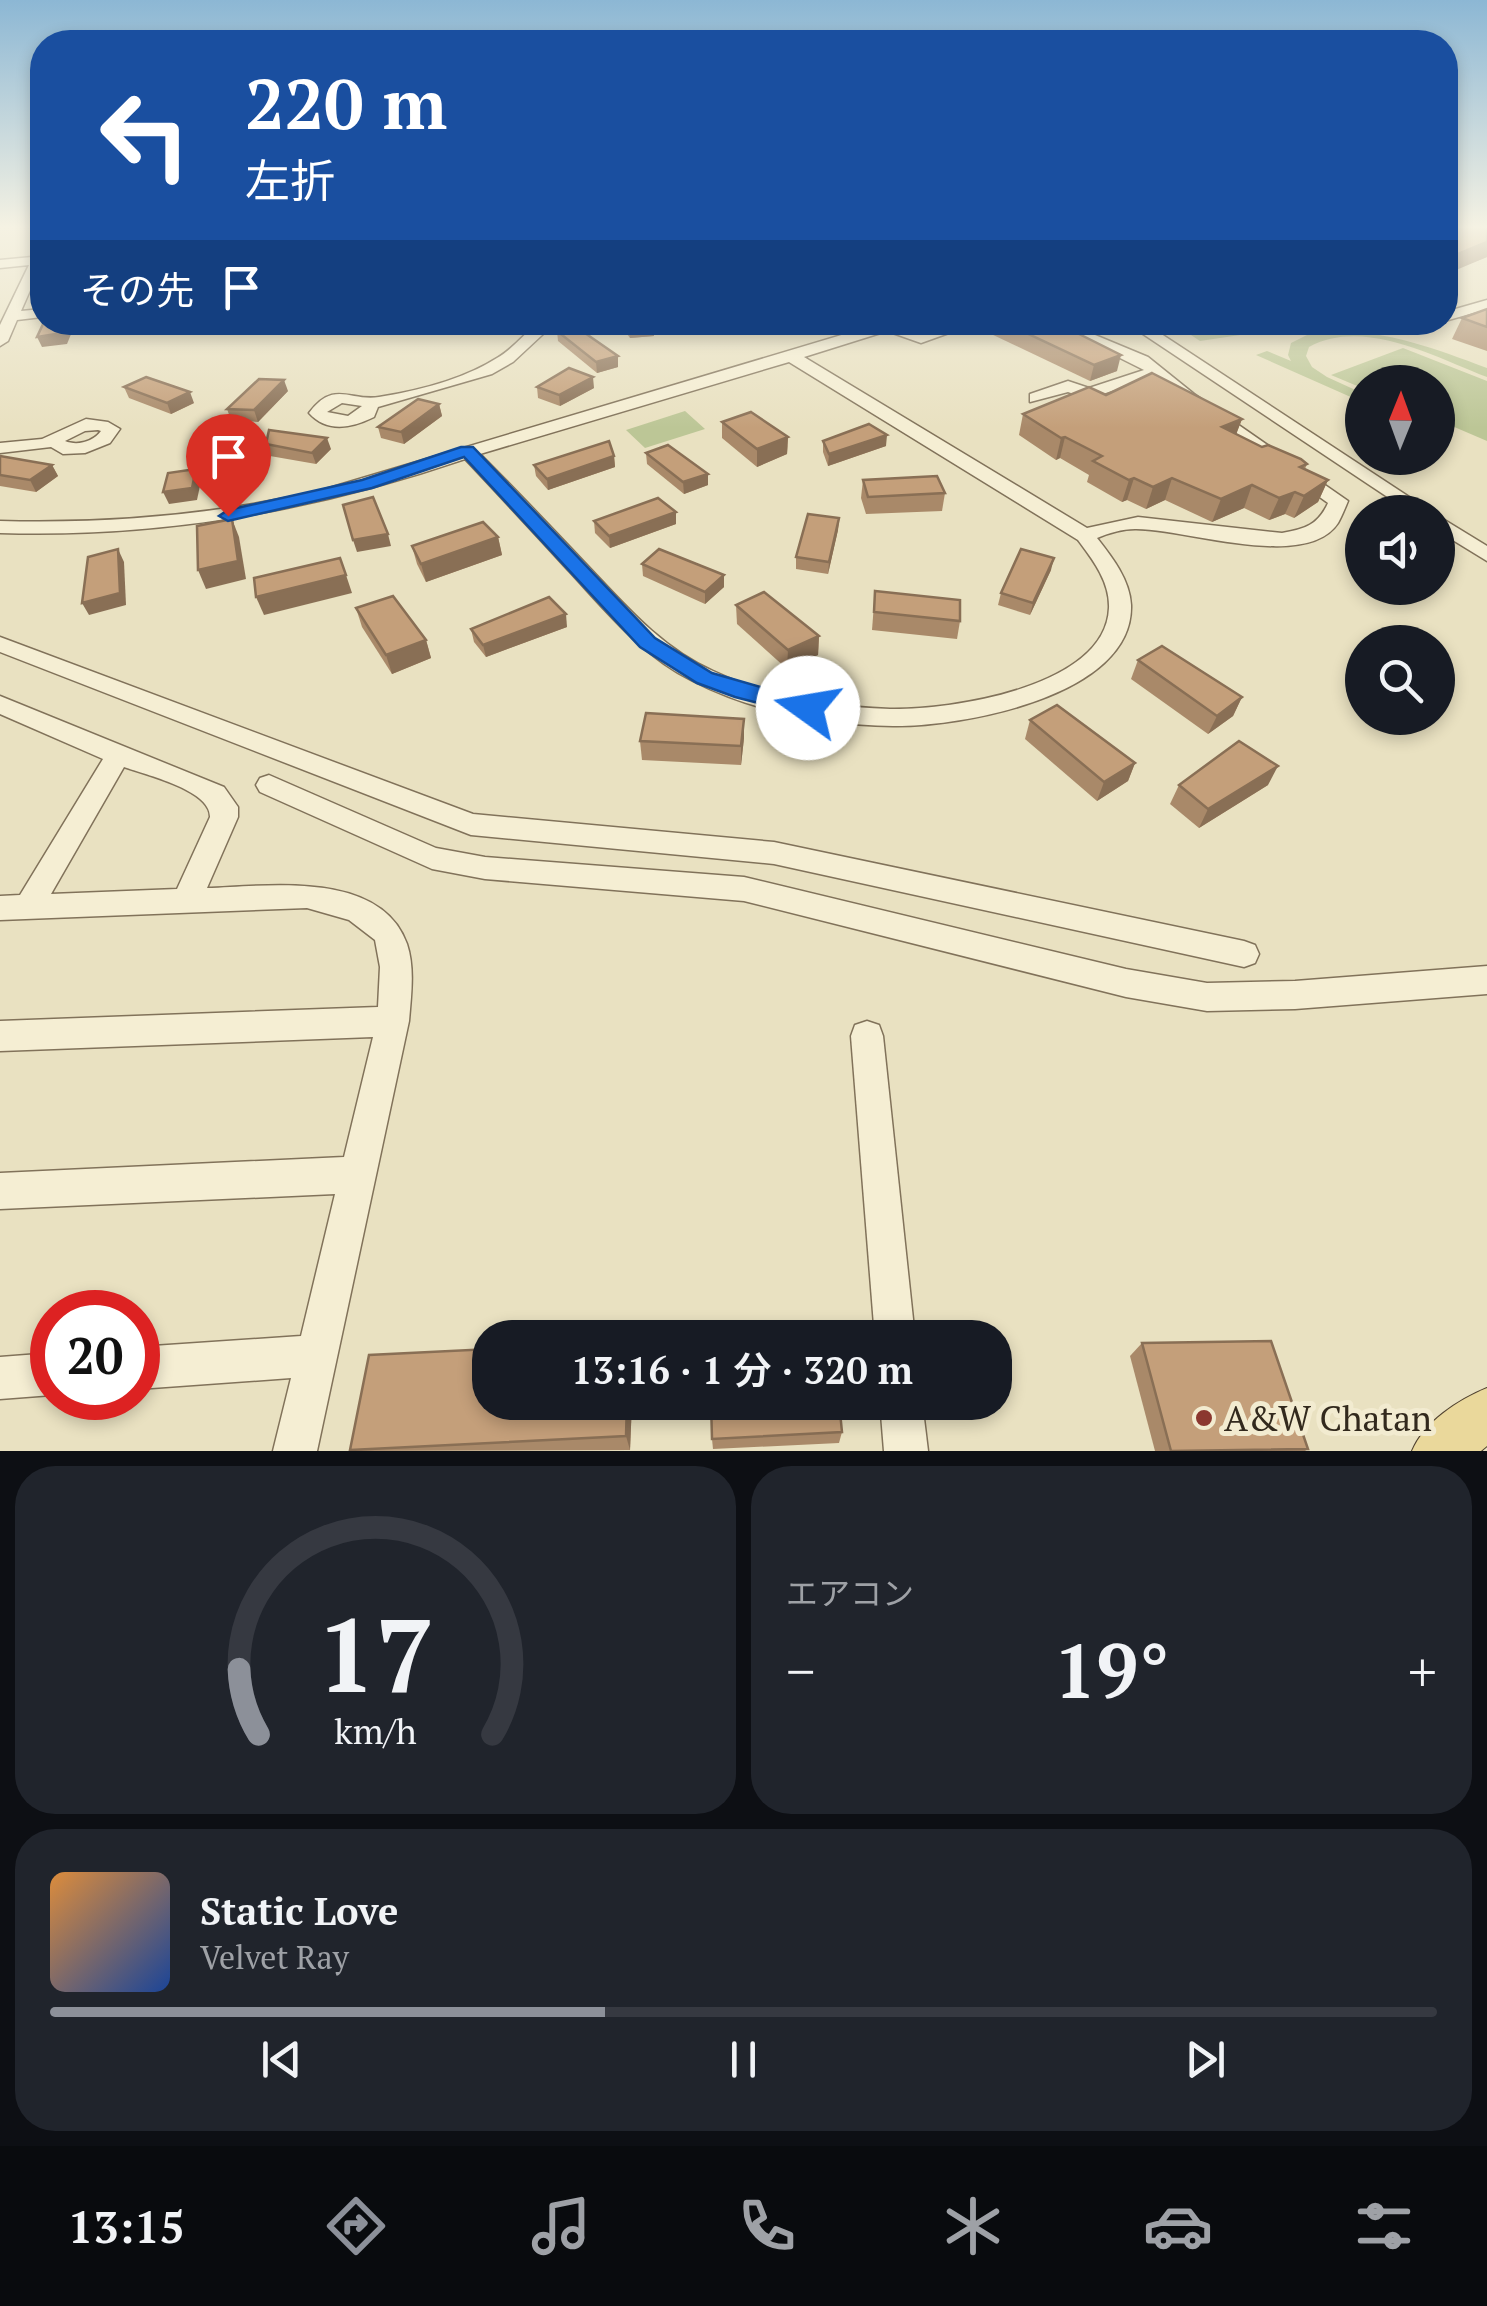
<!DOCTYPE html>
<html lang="ja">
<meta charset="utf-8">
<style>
body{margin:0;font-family:"PT Serif","Noto Sans JP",serif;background:#20242c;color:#f1f3f6;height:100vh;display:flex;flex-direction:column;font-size:38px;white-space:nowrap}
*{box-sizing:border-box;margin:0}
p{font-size:32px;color:#9ea1a6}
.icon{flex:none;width:55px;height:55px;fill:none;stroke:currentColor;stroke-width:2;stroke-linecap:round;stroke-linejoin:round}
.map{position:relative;height:1451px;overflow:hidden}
.side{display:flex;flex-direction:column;gap:15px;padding:15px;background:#0d0f14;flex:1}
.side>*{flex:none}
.guide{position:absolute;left:30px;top:30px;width:1428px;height:305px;border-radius:40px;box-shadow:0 5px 15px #0003;background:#1a4fa0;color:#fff;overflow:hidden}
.needle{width:65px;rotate:1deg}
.buttons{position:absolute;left:1345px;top:365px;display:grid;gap:20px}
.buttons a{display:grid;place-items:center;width:110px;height:110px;border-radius:50%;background:#171b24;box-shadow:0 5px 15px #0003;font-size:50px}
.speed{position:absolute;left:30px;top:1290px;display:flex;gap:20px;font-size:50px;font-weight:700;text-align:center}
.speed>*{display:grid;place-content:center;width:130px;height:130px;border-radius:50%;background:#171b24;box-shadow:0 5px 15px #0003;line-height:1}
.speed .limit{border:15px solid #d22;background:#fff;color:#111}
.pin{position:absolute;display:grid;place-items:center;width:85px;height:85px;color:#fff;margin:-102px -42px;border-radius:50% 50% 50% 0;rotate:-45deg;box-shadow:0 0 10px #0007}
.pin .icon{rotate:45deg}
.me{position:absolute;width:110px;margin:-55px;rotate:283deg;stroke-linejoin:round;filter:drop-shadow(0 0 8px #0008)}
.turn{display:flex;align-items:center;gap:35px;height:210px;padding:0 50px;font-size:45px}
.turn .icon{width:130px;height:130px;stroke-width:2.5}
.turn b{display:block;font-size:70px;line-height:85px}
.then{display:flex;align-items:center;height:95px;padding:0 50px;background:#0003;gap:20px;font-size:38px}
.big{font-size:75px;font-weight:600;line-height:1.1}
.side .tile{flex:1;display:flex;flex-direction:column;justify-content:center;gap:15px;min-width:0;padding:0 35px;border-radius:40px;background:#20242c}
.side .dial{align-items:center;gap:0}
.dial svg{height:260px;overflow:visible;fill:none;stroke:#363941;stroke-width:7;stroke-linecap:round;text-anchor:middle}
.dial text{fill:#f1f3f6;stroke:none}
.song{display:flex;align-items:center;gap:30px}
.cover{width:120px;height:120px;border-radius:15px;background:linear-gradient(135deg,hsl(30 70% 55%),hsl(220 70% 35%))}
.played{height:10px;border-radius:5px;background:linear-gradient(90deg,#8c9099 40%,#363941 40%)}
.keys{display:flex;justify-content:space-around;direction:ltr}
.heat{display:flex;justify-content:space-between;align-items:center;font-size:55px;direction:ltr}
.side .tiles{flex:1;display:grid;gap:15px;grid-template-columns:1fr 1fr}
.tile:last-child{grid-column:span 2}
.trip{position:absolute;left:472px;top:1320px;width:540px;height:100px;border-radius:40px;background:#171b24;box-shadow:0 5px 15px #0003;font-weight:600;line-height:100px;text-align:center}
.menu{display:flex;height:160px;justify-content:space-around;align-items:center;background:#090b0e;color:#9ea1a6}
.menu .icon{width:70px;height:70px}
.menu .active{color:#8c9099}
.menu b{font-size:45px;color:#f1f3f6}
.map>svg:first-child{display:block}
.green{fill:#bcc696}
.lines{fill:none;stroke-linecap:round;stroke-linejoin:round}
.minor-casing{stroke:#81725a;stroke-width:3}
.major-casing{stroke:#4f402e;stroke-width:2}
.minor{fill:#f5eed3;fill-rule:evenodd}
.major{fill:#ead89b;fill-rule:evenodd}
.wall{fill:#a98969}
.shaded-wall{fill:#896f55}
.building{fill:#c49f7a;stroke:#896f55;stroke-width:2.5}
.route{fill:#1a73e8;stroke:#114b97;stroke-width:2.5}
.poi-dot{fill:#8b372f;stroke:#f2ebd0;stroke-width:4}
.labels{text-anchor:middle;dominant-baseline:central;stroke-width:10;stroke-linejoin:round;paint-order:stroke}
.near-poi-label{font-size:35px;fill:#32291d;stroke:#f2ebd0;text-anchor:start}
</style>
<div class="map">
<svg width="1487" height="1451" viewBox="0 0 1487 1451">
<rect width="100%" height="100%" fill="#e9e1c1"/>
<g class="green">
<path d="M1173 323H1253L1267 331 1200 341Z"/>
<path d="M1329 331C1386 330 1434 348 1487 368V377C1435 357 1363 317 1309 347L1306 356 1312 367 1327 377 1362 393V402L1256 355 1267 351 1291 361 1288 355 1291 343 1307 335Z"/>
<path d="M1403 348 1487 381V441L1438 420V382H1362V388L1331 375Z"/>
<path d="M685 411 705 429 645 448 626 430Z"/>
</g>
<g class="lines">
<g class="minor-casing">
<g id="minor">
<path d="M42 246V263L21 311 42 309V317L17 320 8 341 0 346V325L29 265 0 268V260L32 257Z"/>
<path d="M1487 300V309L1445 321V312Z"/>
<path d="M538 322H556L513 362 492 374 378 407 374 417C352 428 327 433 309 413 334 379 351 402 379 397 417 391 464 379 497 358 513 349 524 334 538 322ZM342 403 362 406 348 416 327 412Z"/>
<path d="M885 322H909L902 327 922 333 943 327 939 322H955L960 329 921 343 887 331 804 357 1087 528 1138 517 1282 533C1305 529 1318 525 1328 503L1153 377 1088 399 1068 392 1030 402V394L1068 381 1089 388 1144 370 1078 337 1076 334 1083 330 1148 357 1194 394 1348 501C1345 508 1342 516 1338 523 1306 572 1183 528 1135 529 1122 529 1109 533 1097 538 1112 557 1130 580 1131 605 1134 697 959 727 893 726 825 725 754 712 693 681 642 656 607 612 569 571 534 533 500 496 465 459 313 511 162 538 0 533V521C108 524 213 515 319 491ZM789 362 1078 540C1093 560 1110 582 1109 608 1106 688 949 710 890 709 829 707 768 697 713 671 661 648 624 604 586 564 551 527 516 490 480 454Z"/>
<path d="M1125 322H1143L1432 512H1410Z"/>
<path d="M86 419 108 422 120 429 110 443 85 453 63 454 51 447 0 453V443L42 439ZM98 430 101 431C93 442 77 446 65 441L85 431Z"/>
<path d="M1438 516 1487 546V561L1438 531Z"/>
<path d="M0 637 473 814 774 842 1244 941 1255 945 1259 954 1255 963 1244 967 774 864 471 835 0 652Z"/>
<path d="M0 696 224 787 238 807V817L207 888C268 886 381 870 407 944 415 968 411 996 409 1021L317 1451H273L291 1378 138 1389V1347L301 1336 335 1194 0 1209V1173L344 1157 373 1037 0 1051V1021L378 1007 380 967 375 940 349 920 307 908 0 920V896L20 895 103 759 0 714ZM124 767C146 775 211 790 210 817L177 889 51 894Z"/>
<path d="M269 775 436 848 485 857 744 877 1126 969 1207 983 1295 981 1487 966V994L1295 1009 1207 1011 1126 997 744 901 485 879 432 869 260 792 256 785 260 778Z"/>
<path d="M867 1021 879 1025 883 1036 915 1338H875L851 1036 855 1025Z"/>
<path d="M52 1353V1395L0 1399V1357Z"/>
<path d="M880 1402H922L928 1451H884Z"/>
</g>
</g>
<g class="major-casing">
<path id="major" d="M1487 1388V1446L1481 1451H1412C1424 1422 1458 1400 1487 1388Z"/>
</g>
<use href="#minor" class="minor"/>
<use href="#major" class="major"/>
</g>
<g class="wall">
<path d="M1445 225H1487V257L1445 273Z"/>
<path d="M1487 309V351L1452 339 1462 318Z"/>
<path d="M618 322H651L654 336 630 338Z"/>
<path d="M991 322H1055L1117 371 1090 381 989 333Z"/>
<path d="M557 331 618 367 597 373 558 341Z"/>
<path d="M124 387 194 403 171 414 129 398Z"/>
<path d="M537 387 594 388 560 406 538 398Z"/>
<path d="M288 391 258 422 231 420 227 409Z"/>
<path d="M1106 395 1242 419 1236 434 1262 447 1307 464 1305 469 1328 480 1318 502 1294 518 1285 514 1269 520 1244 508 1212 522 1165 500 1146 509 1127 500 1122 502 1087 482 1089 475 1060 458 1056 460 1019 435 1023 414Z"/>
<path d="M439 404 442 416 404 444 381 438 378 427Z"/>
<path d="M722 422 788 437 787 454 757 467 722 438Z"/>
<path d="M823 441 886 446 828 466 823 452Z"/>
<path d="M266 444 331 449 316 464 270 456Z"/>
<path d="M646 453 708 474V485L684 494 647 464Z"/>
<path d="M0 456 52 465 58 476 36 492 0 486Z"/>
<path d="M614 456 615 467 548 490 536 476 534 465Z"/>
<path d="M863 480 945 493 942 511 866 514 861 498Z"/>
<path d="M839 518 838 530 828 574 796 569V557Z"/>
<path d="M594 521 676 524 610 548 595 533Z"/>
<path d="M498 537 502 555 426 582 417 564 412 546Z"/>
<path d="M642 564 724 587 705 604 643 576Z"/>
<path d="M1051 570 1030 615 998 605 1001 593Z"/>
<path d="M875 591 960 621 957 639 872 630Z"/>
<path d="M736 605 819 636 818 655 787 669 737 624Z"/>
<path d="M356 608 426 640 431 658 392 674 362 627Z"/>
<path d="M567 627 486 657 474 642 471 629Z"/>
<path d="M1138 660 1242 697 1233 716 1208 734 1131 679Z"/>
<path d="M1030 720 1135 763 1128 781 1097 801 1025 739Z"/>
<path d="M744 738 741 765 642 760 640 741Z"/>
<path d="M1179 785H1268L1199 828 1170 804Z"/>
<path d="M1142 1343 1308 1449 1305 1451H1155L1130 1356Z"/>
<path d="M490 1402H632L630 1450 351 1451 350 1450Z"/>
<path d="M842 1432 839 1443 713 1449 712 1439Z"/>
</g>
<g class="shaded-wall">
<path d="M1487 242V257L1449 273 1458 254Z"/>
<path d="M67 322H76L67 344 42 347 37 337Z"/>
<path d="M479 322H496L480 327Z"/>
<path d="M653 325 654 336 630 338 629 328Z"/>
<path d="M1121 355 1117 371 1090 381 1094 365Z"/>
<path d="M618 356V367L597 373 596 362Z"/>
<path d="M593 377 594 388 560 406 559 395Z"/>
<path d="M284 380 288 391 258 422 254 410Z"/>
<path d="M190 392 194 403 171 414 167 403Z"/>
<path d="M439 404 442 416 404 444 401 432Z"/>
<path d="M1242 419 1234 440 1222 427Z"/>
<path d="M887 435 886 446 828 466 829 454Z"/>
<path d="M788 437 787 454 757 467V449Z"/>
<path d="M1065 437 1060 458 1056 460 1061 438Z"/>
<path d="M327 438 331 449 316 464 312 453Z"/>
<path d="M614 456 615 467 548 490 547 479Z"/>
<path d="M52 465 58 476 36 492 30 480Z"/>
<path d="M196 469 201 481 197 500 169 504 163 492Z"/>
<path d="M708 474V485L684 494 683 482Z"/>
<path d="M1134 478 1127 500 1122 502 1129 480Z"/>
<path d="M1172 478 1165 500 1146 509 1153 487Z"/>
<path d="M1328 480 1318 502 1294 518 1304 496Z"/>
<path d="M1252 485 1244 508 1212 522 1221 499Z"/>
<path d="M1295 492 1285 514 1269 520 1279 498Z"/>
<path d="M676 512V524L610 548 609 536Z"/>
<path d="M839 518 838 530 828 574 829 562Z"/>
<path d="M232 519 239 537 246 579 206 589 198 570Z"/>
<path d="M388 534 391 546 357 552 353 540Z"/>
<path d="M498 537 502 555 426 582 421 564Z"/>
<path d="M118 549 124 562 126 605 89 615 82 603Z"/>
<path d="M1054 558 1051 570 1030 615 1033 603Z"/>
<path d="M346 575 352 593 264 615 256 597Z"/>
<path d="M724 575V587L705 604V592Z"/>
<path d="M566 614 567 627 486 657 483 645Z"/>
<path d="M819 636 818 655 787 669 788 650Z"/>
<path d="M426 640 431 658 392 674 386 655Z"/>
<path d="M1242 697 1233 716 1208 734 1217 716Z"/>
<path d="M744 719V738L741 765V746Z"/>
<path d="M1135 763 1128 781 1097 801 1104 782Z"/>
<path d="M1278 766 1268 785 1199 828 1208 809Z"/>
<path d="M627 1402H632L630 1450 626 1436Z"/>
</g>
<g class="building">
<path d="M1445 225H1487V242L1458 254 1445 255Z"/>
<path d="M1487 309V327L1462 318Z"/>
<path d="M44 322H67L62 333 37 337Z"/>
<path d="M563 322H569L618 356 596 362 557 331Z"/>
<path d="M625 322H651L653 325 629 328Z"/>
<path d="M1003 322H1055L1121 355 1094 365Z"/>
<path d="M569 368 593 377 559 395 537 387Z"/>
<path d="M1152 373 1242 419 1222 427 1262 447 1268 445 1301 459 1307 464 1300 467 1328 480 1304 496 1295 492 1279 498 1252 485 1221 499 1172 478 1153 487 1134 478 1129 480 1093 461 1102 456 1065 437 1061 438 1023 414 1089 387 1106 395Z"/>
<path d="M146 377 190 392 167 403 124 387Z"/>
<path d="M259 379 284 380 254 410 227 409Z"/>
<path d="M418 399 439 404 401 432 378 427Z"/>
<path d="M751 412 788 437 757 449 722 422Z"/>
<path d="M869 424 887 435 829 454 823 441Z"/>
<path d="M269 430 327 438 312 453 266 444Z"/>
<path d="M609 441 614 456 547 479 534 465Z"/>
<path d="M668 445 708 474 683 482 646 453Z"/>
<path d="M0 456 52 465 30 480 0 475Z"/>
<path d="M196 469 192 488 163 492 168 473Z"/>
<path d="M937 476 945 493 868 497 863 480Z"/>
<path d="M373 497 388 534 353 540 343 505Z"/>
<path d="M658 498 676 512 609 536 594 521Z"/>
<path d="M808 514 839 518 829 562 796 557Z"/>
<path d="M232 519 238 561 198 570 197 526Z"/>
<path d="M483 522 498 537 421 564 412 546Z"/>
<path d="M118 549 120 593 82 603 88 557Z"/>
<path d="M659 549 724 575 705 592 642 564Z"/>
<path d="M1021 549 1054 558 1033 603 1001 593Z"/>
<path d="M340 558 346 575 256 597 254 578Z"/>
<path d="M875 591 960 600V621L874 612Z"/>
<path d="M764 592 819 636 788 650 736 605Z"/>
<path d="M393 596 426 640 386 655 356 608Z"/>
<path d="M549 597 566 614 483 645 471 629Z"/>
<path d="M1162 646 1242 697 1217 716 1138 660Z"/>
<path d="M1057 705 1135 763 1104 782 1030 720Z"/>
<path d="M646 713 744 719 741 746 640 741Z"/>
<path d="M1239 741 1278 766 1208 809 1179 785Z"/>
<path d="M1271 1341 1308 1449 1171 1451 1142 1343Z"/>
<path d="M490 1349V1402H627L626 1436 350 1450 369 1355Z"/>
<path d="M711 1402H839L842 1432 712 1439Z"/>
</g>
<linearGradient id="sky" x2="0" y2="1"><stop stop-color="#8cb7d4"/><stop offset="0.53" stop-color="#f5f2e3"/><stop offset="1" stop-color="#f5f2e3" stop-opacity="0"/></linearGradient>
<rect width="1487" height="428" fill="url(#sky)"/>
<path class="route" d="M461 447H473L655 638 712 673 816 703 819 708 816 714 808 716 735 697 697 683 640 647 464 457 372 488 228 521 219 516 228 510 362 480Z"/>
<circle class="poi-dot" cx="1204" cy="1418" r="10"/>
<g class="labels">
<g class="near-poi-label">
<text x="1224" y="1418">A&amp;W Chatan</text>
</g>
</g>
</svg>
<div class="buttons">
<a><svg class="needle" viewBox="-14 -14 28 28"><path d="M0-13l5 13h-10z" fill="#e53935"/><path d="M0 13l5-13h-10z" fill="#9ea1a6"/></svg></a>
<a><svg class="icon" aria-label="sound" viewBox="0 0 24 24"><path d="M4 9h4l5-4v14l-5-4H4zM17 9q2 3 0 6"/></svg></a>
<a><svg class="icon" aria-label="search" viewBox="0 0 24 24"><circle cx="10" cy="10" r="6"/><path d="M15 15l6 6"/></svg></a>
</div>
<div class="speed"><div class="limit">20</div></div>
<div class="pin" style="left:228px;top:516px;background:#d93025"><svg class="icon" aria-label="arrive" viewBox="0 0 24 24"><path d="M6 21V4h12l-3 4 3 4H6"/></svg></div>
<svg class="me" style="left:808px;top:708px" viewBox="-20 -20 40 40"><circle r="19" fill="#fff"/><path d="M0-13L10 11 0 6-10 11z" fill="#1a73e8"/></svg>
<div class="trip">13:16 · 1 分 · 320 m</div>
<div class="guide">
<div class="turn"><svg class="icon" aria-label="left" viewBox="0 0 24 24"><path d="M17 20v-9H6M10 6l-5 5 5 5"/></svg><div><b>220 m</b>左折</div></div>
<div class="then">その先<svg class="icon" aria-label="arrive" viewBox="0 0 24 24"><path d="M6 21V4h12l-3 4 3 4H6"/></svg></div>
</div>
</div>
<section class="side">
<div class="tiles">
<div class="tile dial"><svg viewBox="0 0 100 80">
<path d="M14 69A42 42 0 1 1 86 69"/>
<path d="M14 69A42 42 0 0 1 8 49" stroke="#8c9099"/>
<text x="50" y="56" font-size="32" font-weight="700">17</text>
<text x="50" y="72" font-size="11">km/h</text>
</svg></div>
<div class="tile"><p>エアコン</p>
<div class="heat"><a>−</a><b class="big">19°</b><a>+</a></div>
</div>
<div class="tile">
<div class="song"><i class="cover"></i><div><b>Static Love</b><p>Velvet Ray</p></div></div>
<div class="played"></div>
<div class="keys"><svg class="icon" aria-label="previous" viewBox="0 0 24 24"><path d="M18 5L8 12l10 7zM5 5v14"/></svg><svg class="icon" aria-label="pause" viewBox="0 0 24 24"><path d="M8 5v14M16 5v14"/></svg><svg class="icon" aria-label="next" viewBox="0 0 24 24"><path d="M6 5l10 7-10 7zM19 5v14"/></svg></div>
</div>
</div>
</section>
<nav class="menu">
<b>13:15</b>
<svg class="icon active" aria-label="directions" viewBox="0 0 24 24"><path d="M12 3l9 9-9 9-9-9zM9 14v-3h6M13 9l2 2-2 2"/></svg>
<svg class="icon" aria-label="music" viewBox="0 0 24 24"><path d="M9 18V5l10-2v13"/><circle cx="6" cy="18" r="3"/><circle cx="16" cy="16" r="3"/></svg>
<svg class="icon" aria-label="phone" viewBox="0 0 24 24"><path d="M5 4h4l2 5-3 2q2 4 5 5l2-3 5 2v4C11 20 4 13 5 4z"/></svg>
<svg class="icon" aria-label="climate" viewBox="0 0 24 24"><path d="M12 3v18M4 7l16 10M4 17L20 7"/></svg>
<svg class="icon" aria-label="car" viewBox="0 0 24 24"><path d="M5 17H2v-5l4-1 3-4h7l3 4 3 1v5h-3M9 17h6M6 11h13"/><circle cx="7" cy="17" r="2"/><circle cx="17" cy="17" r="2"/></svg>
<svg class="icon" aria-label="filters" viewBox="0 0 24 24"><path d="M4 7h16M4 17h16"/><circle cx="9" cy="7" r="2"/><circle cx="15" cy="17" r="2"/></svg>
</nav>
